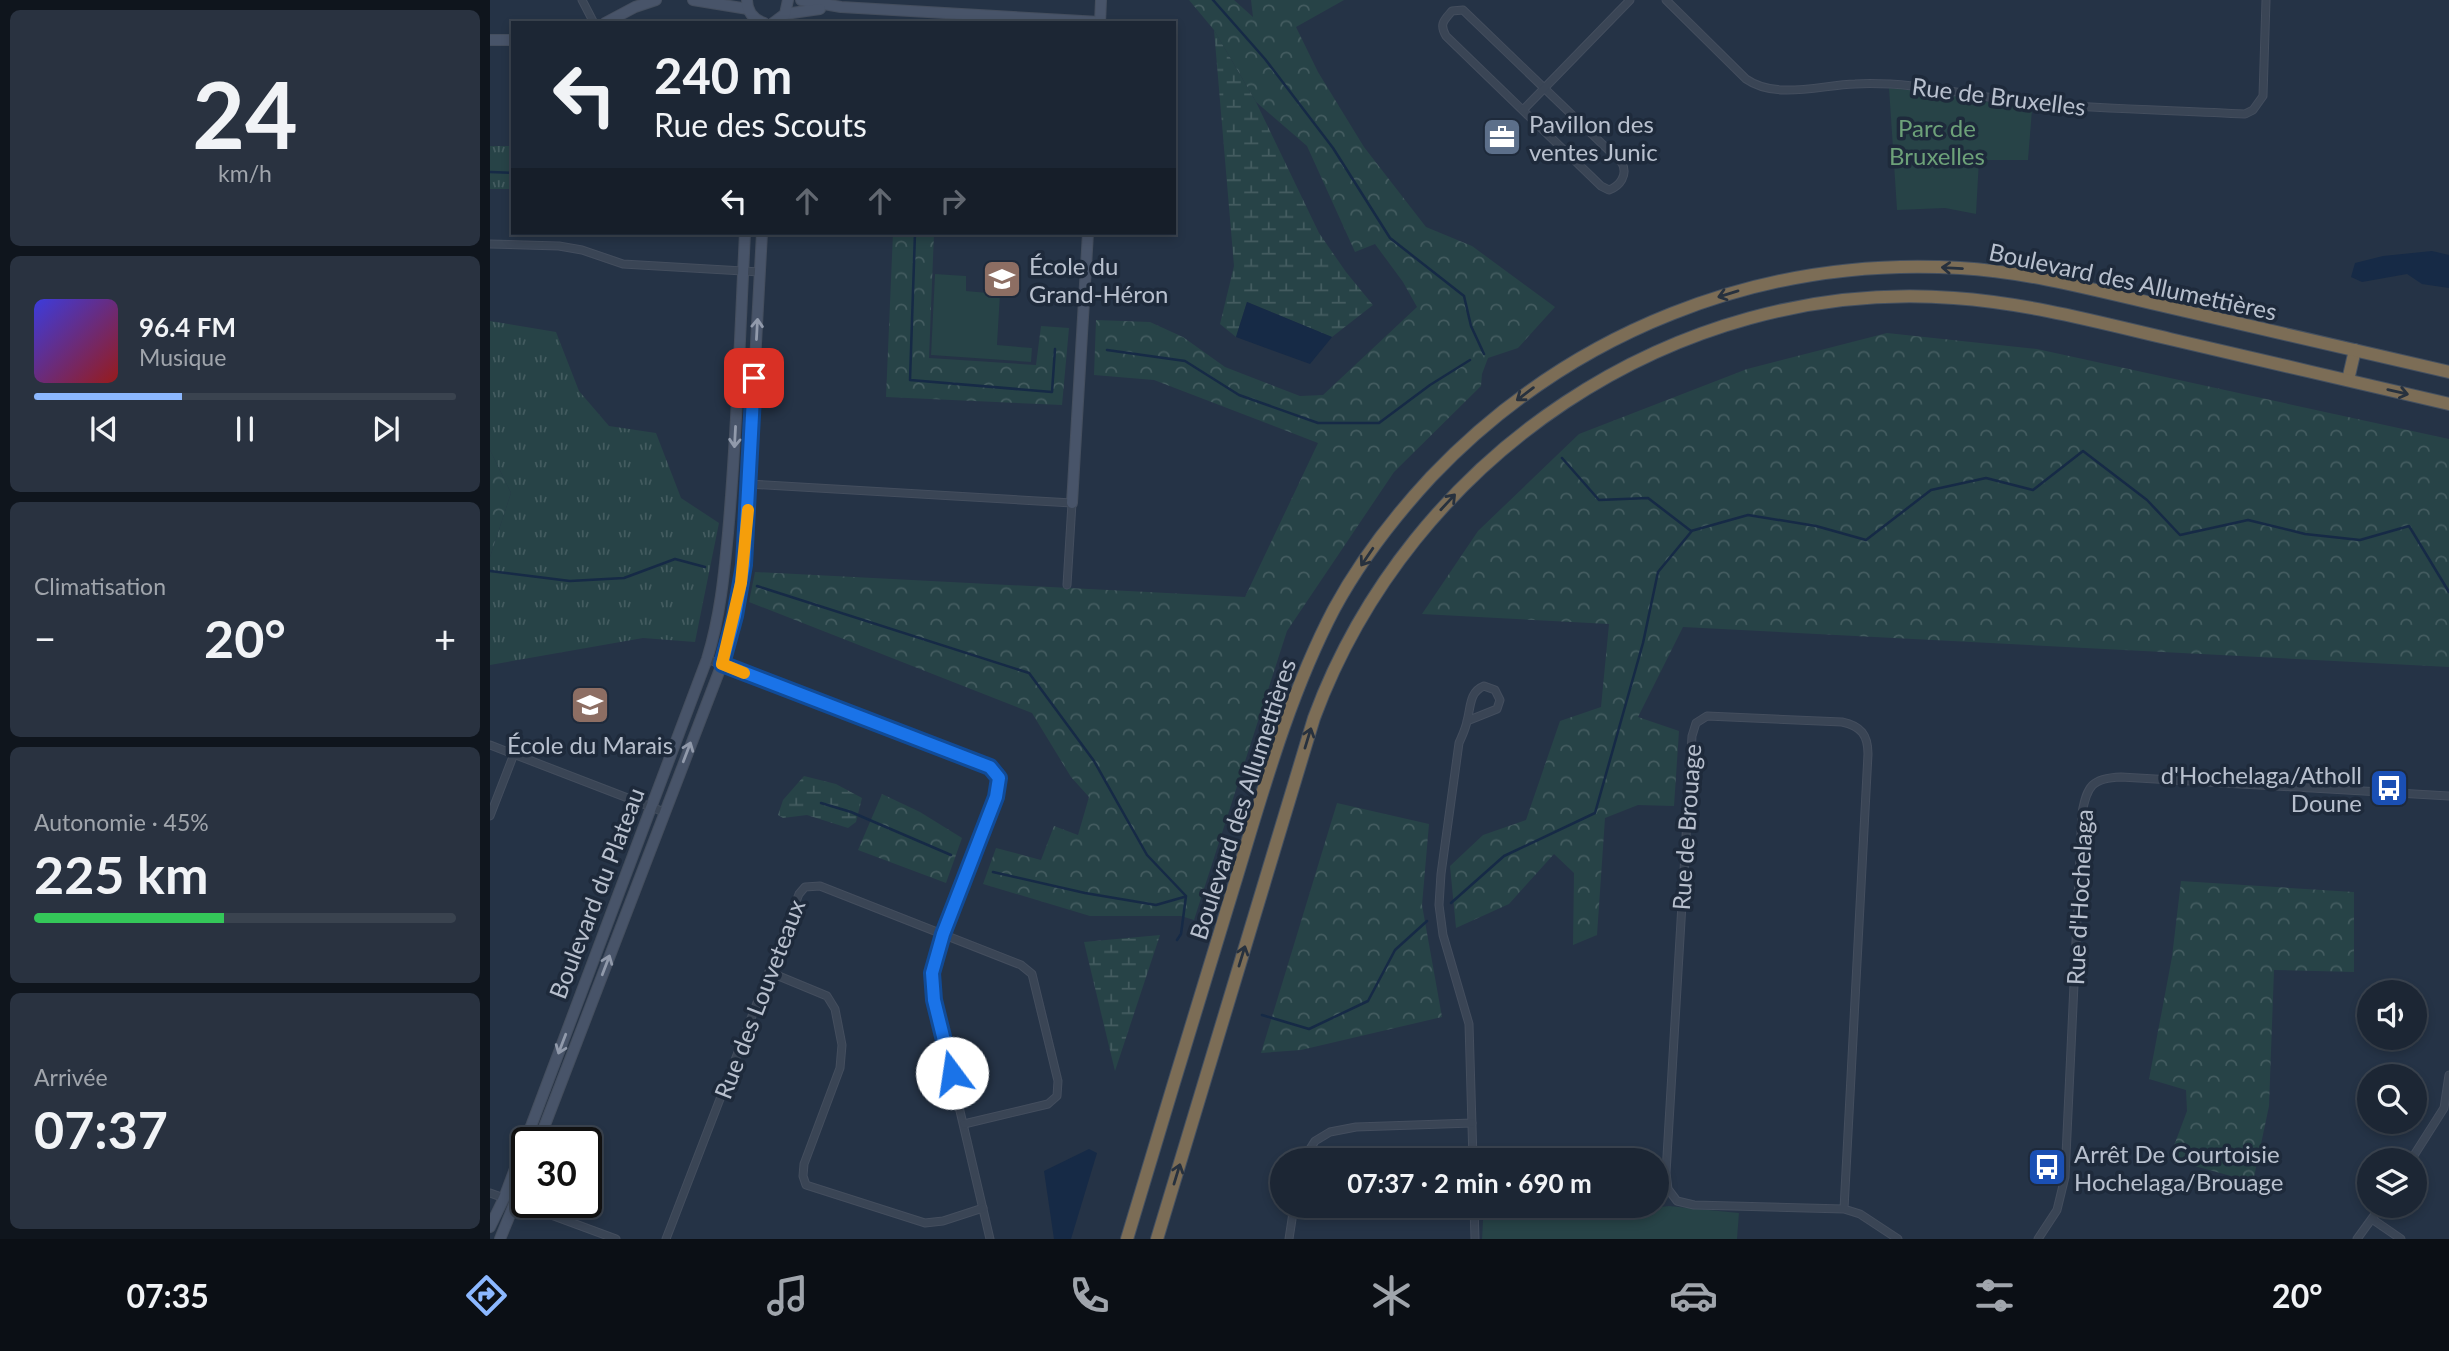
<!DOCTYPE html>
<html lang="fr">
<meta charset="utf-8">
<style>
body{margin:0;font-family:Lato,sans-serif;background:#293240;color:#f1f3f6;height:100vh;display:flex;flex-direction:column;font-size:26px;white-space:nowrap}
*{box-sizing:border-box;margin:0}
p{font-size:23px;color:#a0a5ac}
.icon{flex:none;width:38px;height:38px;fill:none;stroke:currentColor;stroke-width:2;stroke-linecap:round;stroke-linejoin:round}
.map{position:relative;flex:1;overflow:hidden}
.details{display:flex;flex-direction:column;gap:10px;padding:10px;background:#0f151d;width:490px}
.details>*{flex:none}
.banner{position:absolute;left:21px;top:21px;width:665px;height:214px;border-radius:0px;box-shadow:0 4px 10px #0003,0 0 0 2px #3a434f;background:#1c2634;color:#f1f3f6;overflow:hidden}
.buttons{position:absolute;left:1867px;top:980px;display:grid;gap:14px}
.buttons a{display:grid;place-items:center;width:70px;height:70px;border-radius:50%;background:#1c2634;box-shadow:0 4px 10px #0003,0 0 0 2px #3a434f;font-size:35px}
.speed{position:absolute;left:21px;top:1127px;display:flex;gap:14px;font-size:35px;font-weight:700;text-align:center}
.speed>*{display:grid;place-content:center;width:91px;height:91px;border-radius:50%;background:#1c2634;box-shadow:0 4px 10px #0003,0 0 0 2px #3a434f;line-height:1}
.speed .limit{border:4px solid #111;border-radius:10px;background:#fff;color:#111}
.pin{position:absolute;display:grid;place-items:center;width:60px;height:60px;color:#fff;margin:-30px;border-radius:14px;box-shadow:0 4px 10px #0006}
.me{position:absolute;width:77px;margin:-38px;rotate:346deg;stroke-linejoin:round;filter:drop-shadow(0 0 5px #0008)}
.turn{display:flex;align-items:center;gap:24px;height:147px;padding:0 28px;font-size:32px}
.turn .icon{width:91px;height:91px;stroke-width:2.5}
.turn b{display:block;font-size:49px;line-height:60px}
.lanes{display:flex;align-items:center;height:66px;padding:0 28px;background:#0003;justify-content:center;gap:35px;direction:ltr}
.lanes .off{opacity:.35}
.big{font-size:52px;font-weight:700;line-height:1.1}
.details .widget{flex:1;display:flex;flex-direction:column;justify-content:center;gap:10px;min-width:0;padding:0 24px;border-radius:10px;background:#293240}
.details .dial{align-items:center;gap:0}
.dial b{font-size:91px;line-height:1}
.song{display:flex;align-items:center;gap:21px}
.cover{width:84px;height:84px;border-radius:10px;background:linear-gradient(135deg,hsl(240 70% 55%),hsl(0 70% 35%))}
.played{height:7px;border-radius:4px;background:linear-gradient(90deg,#8cb8ff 35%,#3a434f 35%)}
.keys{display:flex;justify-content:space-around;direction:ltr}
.heat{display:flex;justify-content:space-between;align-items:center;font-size:38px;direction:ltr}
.charge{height:10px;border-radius:5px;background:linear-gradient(90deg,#34c759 45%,#3a434f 0)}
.trip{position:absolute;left:780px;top:1148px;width:399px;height:70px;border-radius:35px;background:#1c2634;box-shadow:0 4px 10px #0003,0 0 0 2px #3a434f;font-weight:700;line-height:70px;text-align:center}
.dock{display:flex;height:112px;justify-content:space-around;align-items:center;background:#0b0f15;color:#a0a5ac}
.dock .icon{width:49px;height:49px}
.dock .active{color:#8cb8ff}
.dock b{font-size:32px;color:#f1f3f6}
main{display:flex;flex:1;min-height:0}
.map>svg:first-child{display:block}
.grass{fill:url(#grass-tufts)}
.forest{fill:url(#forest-crowns)}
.wetland{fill:url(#wetland-marsh)}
.park{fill:#274347}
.water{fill:#162a46}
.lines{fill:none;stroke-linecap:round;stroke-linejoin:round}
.stream{stroke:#162a46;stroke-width:2.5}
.street-casing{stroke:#444e5e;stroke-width:9}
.secondary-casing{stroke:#444e5e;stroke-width:12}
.highway-casing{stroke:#445060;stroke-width:14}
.street{stroke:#3a4555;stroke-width:7}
.secondary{stroke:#485469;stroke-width:10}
.highway{stroke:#7c6d56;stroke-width:12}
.oneway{stroke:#27313e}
.oneway2{stroke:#919aab}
.route-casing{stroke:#114b97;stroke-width:18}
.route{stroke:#1a73e8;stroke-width:12}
.slow{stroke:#f59e0b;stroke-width:12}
.labels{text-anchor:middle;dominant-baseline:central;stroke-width:7;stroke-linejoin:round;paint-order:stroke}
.street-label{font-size:24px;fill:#b8c0ce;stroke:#1e2a3b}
.poi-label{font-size:24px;fill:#b8c0ce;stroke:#1e2a3b;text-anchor:start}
.park-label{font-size:24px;fill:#6da179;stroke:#1e2a3b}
</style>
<main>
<section class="details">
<div class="widget dial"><b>24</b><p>km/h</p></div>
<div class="widget">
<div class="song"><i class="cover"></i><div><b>96.4 FM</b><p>Musique</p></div></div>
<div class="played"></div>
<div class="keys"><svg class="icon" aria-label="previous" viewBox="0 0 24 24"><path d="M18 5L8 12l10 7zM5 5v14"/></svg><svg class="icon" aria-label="pause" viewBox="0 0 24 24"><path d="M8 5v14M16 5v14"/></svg><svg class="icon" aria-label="next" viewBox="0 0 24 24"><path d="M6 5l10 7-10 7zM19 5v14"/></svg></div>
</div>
<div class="widget"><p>Climatisation</p>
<div class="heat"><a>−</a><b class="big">20°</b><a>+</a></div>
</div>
<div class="widget"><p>Autonomie · 45%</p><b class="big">225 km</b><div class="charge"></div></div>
<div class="widget"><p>Arrivée</p><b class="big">07:37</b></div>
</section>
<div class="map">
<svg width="1959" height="1239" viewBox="0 0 1959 1239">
<defs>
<pattern id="grass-tufts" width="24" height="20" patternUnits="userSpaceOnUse" patternTransform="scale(1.75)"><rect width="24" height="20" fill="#274347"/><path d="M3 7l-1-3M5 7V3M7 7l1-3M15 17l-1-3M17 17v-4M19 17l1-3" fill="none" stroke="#445c60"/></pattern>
<pattern id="forest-crowns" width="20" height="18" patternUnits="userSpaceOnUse" patternTransform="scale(1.75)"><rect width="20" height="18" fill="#274347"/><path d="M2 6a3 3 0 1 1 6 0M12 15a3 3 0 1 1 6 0" fill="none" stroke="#445c60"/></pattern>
<pattern id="wetland-marsh" width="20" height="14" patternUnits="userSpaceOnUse" patternTransform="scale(1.75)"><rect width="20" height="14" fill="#274347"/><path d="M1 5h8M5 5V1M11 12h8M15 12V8" fill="none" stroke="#445c60"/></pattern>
</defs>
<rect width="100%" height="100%" fill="#253346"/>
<g class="grass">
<rect x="0" y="146" width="23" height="43"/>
<path d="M0 321 66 332 89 391 119 426 166 433 191 498 229 523 205 642 153 638 0 665V557L21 493 0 450Z"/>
</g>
<g class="forest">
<path d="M699 0H744L763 17 761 0H854L806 27 828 72 874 147 936 227 982 246 1065 307 1028 348 998 358 992 374 991 386 904 472 797 631 704 920 691 916H600L493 884 506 848 551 860 564 826 588 835 599 797 581 777 542 713 259 602 265 572 755 597 828 443 664 380 604 375 606 320 660 322 693 337 735 367 810 396 833 395 927 307 913 282 885 244 865 252 817 146 766 102 724 30Z"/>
<path d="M403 233H444L439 358 546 365 551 326 579 328 572 405 396 397Z"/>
<path d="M1397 333 1547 349 1959 439V667L1193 627 1148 717 1189 731 1184 806 1148 805 1115 818 1107 935 1083 945 1084 873 1064 854 1019 904 966 928 960 866 993 835 1036 820 1070 721 1111 707 1119 624 932 614 988 531 1089 434 1257 369Z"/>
<path d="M0 450 21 493 0 557Z"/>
<path d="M392 794 430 812 472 838 456 883 368 850Z"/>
<path d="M847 803 939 824 932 905 952 1017 811 1050 771 1053Z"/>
<path d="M1691 881 1864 892V972L1784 970 1779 1106 1763 1182 1679 1159 1697 1111 1696 1090 1659 1079 1682 957Z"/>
</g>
<g class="wetland">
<path d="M724 30 766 102 829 233 856 272 883 305 842 337 757 302 746 337 730 324 744 266Z"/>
<path d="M314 776 346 784 372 798 366 822 358 828 317 815 293 818 288 815 293 800Z"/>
<path d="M670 935 625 1071 594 942Z"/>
</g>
<g class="park">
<path d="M1399 88 1442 92 1542 110 1538 160H1489L1486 214 1455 208 1407 210Z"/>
<path d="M445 274 476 276V291L510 294 507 345 542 348 541 362 441 355Z"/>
<path d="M1179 1206 1249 1213 1247 1239H992L993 1220 1081 1218Z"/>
</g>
<g class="water">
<path d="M1942 251 1959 255V288L1932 284 1917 274 1872 282 1861 277 1865 263 1893 256Z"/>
<path d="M757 302 842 337 820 364 746 337Z"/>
<path d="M599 1149 607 1153 581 1239H564L554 1171Z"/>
</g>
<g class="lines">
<g class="stream">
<path d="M723 0 775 59 843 148 900 238 974 296 981 326 994 354"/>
<path d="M0 172 23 173"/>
<path d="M425 233 420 380 562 392 565 349"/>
<path d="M617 350 695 361 749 395 828 423H889L940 385 980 360"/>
<path d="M1072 458 1109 500 1158 498 1201 531 1258 515 1326 526 1376 540 1441 490 1496 478 1543 490 1593 451 1657 500 1690 535 1758 520 1815 534 1870 540 1919 526 1959 592"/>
<path d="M0 571 80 581 134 578 185 559 215 567"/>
<path d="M267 586 539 673 604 761 657 855 696 896 691 934 687 940"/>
<path d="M331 803 361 812 461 855"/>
<path d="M503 872 595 893 666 905 694 897"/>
<path d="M961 903 1014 856 1105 813 1153 643 1168 572 1201 532"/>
<path d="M772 1015 819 1029 878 1001 905 950 937 921"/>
</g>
<g class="street-casing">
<g id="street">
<path d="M92 0 104 23"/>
<path d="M1176 0 1256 79C1286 100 1331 85 1365 84 1422 81 1479 96 1535 102 1608 109 1682 110 1755 114L1763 110 1773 96 1776 0"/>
<path d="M973 10 1132 163C1138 175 1130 186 1119 190L1111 186 956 36C949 24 954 20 962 11Z"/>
<path d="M1033 110 1140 0"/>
<path d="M0 244 69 246 92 250 133 264 270 272"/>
<path d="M259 484 582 503 577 585"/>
<path d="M217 659 500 767C512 775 510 784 506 797 495 826 484 855 473 884 458 922 438 959 444 1000L500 1239"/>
<path d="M977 721 1007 709 1010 700 1005 690 994 686C979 692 981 707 977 721 976 728 972 736 969 743L951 874 949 905 953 935 979 1024 983 1160"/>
<path d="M0 745 174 812"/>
<path d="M0 816 24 754"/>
<path d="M279 972 337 996 345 1009 352 1045 350 1068 314 1164 313 1176 316 1185 435 1223 453 1221 493 1208"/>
<path d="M813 1160 825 1141 840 1132 866 1127 982 1123"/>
<path d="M1921 1160 1954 1108 1959 1075"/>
<path d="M0 1193 14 1198"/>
<path d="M26 1202 126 1239"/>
<path d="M984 1206 985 1239"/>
<path d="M1354 1209 1378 754C1378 735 1371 726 1352 722L1217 716 1206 723 1202 736 1176 1173 1178 1189 1187 1201 1204 1205 1354 1209 1370 1214 1408 1239"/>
<path d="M1882 1219 1911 1239"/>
<path d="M176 1239 309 894 315 887 330 886 531 965 542 974 568 1081 567 1096 558 1104 474 1124"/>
<path d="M799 1239 804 1206"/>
<path d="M1548 1239 1567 1210 1575 1177 1592 813C1597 786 1602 778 1631 777L1959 796"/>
<path d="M1867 1239 1891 1206"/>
</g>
</g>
<g class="secondary-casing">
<g id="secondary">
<path d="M203 0 258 9"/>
<path d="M257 0C257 12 263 19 274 23"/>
<path d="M311 0 351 7 610 22"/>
<path d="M295 14 330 9"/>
<path d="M115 23 145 7 166 0"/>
<path d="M283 23 295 14 298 0"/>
<path d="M610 23 611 0"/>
<path d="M0 40H23"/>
<path d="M582 503 598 233"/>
<path d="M48 1143 232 664 245 616 254 565 272 233"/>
<path d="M0 1227 14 1198 217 659C230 617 234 576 238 533 247 433 250 333 255 233"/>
<path d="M10 1239 37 1173"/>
</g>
</g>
<g class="highway-casing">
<g id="highway">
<path d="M1858 380 1865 350"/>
<path d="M637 1239C672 1122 707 1006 743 889 772 794 798 697 844 609 870 561 904 517 941 477 1079 332 1269 256 1470 268 1540 272 1609 291 1678 307 1771 328 1865 350 1959 372"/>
<path d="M667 1239 824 718C920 458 1184 277 1464 298 1537 303 1608 322 1680 339 1773 361 1866 382 1959 404"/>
</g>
</g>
<use href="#street" class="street"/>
<use href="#secondary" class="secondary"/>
<use href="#highway" class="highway"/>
</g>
<defs><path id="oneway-shaft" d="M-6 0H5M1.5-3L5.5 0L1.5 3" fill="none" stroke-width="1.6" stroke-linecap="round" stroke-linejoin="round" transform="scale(1.75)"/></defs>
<g class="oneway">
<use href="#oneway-shaft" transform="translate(1462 268) rotate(-177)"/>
<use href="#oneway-shaft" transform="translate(1238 294) rotate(163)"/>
<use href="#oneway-shaft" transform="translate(1908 392) rotate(13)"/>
<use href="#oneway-shaft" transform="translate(1035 394) rotate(143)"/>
<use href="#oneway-shaft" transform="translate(958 502) rotate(-47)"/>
<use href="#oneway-shaft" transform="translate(877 557) rotate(124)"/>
<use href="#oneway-shaft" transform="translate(818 738) rotate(-73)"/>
<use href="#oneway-shaft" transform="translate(752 956) rotate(-73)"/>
<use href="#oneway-shaft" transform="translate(687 1174) rotate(-73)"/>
</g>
<g class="oneway2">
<use href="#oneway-shaft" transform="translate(267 329) rotate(-87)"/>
<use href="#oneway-shaft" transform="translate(245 437) rotate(93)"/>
<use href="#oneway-shaft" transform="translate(197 752) rotate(-69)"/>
<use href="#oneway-shaft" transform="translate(116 965) rotate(-69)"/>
<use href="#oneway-shaft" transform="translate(72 1044) rotate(111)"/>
</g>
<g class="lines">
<g class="route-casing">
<path id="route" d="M264 378 254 565 245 616 232 664 500 767 509 778 506 797 453 934 442 973 444 1000 462 1073"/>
</g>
<use href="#route" class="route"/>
<path class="slow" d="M254 673 232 664 251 583 258 510"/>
</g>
<defs>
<g id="office-square" transform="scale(2.0125)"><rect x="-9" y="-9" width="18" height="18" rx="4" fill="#5c6f8a" stroke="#1e2a3b"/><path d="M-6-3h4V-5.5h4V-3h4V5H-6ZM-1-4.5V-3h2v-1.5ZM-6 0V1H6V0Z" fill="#fff"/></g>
<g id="school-square" transform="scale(2.0125)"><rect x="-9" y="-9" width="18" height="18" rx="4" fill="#8d6e63" stroke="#1e2a3b"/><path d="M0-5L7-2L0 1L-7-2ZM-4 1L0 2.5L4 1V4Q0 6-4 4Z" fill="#fff"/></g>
<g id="bus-square" transform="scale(2.0125)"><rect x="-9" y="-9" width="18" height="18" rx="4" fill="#1a4fb4" stroke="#1e2a3b"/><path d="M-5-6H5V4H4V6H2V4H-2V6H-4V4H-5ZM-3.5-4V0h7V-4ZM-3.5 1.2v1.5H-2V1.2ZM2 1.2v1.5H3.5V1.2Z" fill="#fff"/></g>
</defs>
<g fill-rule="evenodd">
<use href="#office-square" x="1012" y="137"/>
<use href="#school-square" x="512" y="279"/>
<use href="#school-square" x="100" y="705"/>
<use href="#bus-square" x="1899" y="788"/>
<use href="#bus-square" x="1557" y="1167"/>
</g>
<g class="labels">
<g class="street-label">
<text transform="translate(1509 96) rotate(7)">Rue de Bruxelles</text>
<text transform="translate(1643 281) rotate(12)">Boulevard des Allumettières</text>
<text transform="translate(752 799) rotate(-72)">Boulevard des Allumettières</text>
<text transform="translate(1196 827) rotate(-86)">Rue de Brouage</text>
<text transform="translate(106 893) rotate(-69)">Boulevard du Plateau</text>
<text transform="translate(1589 897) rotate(-87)">Rue d'Hochelaga</text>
<text transform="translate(269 999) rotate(-69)">Rue des Louveteaux</text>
</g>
<g class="poi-label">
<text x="1039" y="123">Pavillon des<tspan x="1039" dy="28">ventes Junic</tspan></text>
<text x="539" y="265">École du<tspan x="539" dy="28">Grand-Héron</tspan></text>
<text x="100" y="744" text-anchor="middle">École du Marais</text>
<text x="1872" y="774" text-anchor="end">d'Hochelaga/Atholl<tspan x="1872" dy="28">Doune</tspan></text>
<text x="1584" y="1153">Arrêt De Courtoisie<tspan x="1584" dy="28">Hochelaga/Brouage</tspan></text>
</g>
<g class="park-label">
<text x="1447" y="127">Parc de<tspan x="1447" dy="28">Bruxelles</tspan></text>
</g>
</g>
</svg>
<div class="buttons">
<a><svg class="icon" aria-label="sound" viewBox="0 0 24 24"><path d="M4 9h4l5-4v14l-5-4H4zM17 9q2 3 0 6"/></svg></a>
<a><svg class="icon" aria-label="search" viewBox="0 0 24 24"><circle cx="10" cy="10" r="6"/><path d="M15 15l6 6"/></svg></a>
<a><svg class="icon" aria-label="layers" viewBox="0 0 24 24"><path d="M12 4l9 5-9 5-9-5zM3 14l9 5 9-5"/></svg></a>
</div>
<div class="speed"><div class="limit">30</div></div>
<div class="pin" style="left:264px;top:378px;background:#d93025"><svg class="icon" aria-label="arrive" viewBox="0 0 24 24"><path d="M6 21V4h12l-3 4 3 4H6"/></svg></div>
<svg class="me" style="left:462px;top:1073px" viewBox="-20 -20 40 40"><circle r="19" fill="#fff"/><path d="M0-13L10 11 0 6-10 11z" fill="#1a73e8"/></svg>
<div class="trip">07:37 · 2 min · 690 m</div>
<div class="banner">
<div class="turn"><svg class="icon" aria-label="left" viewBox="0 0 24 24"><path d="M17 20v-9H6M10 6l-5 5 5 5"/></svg><div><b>240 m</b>Rue des Scouts</div></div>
<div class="lanes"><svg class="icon" aria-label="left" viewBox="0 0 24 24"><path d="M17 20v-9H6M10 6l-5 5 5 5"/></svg><svg class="icon off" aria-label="ahead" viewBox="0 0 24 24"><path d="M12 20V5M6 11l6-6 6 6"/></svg><svg class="icon off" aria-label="ahead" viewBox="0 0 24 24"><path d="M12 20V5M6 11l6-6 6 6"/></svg><svg class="icon off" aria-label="right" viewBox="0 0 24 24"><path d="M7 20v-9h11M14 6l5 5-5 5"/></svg></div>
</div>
</div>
</main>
<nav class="dock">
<b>07:35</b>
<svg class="icon active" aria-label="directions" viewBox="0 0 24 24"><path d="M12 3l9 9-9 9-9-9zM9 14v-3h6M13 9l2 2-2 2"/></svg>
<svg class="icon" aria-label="music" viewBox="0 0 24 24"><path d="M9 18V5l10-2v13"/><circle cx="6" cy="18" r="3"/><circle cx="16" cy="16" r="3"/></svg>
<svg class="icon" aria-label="phone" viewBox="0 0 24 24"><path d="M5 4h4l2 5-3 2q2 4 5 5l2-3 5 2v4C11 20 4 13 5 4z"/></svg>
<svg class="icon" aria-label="climate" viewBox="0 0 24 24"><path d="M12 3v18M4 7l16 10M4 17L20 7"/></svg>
<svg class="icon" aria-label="car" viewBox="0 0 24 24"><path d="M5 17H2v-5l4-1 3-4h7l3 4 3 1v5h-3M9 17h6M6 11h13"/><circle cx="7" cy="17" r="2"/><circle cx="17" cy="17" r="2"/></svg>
<svg class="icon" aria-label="filters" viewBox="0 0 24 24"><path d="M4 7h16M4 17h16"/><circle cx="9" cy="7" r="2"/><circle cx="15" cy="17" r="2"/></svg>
<b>20°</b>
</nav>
